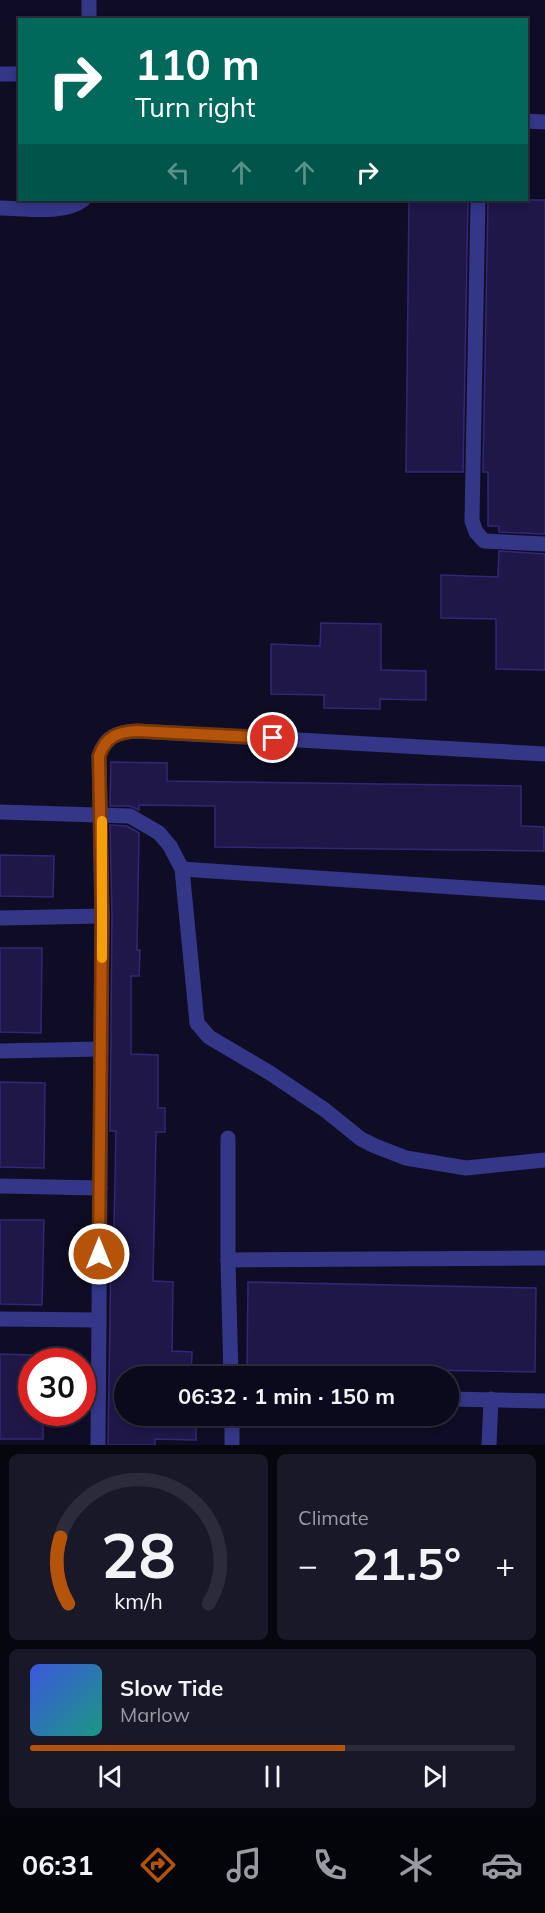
<!DOCTYPE html>
<meta charset="utf-8">
<style>
body{margin:0;font-family:Mulish,sans-serif;background:#191829;color:#f1f3f6;height:100vh;display:flex;flex-direction:column;font-size:22px;white-space:nowrap}
*{box-sizing:border-box;margin:0}
p{font-size:20px;color:#9a9aa3}
.icon{flex:none;width:33px;height:33px;fill:none;stroke:currentColor;stroke-width:2;stroke-linecap:round;stroke-linejoin:round}
.map{position:relative;height:1445px;overflow:hidden}
.sheet{display:flex;flex-direction:column;gap:9px;padding:9px;background:#06060f;flex:1}
.sheet>*{flex:none}
.banner{position:absolute;left:18px;top:18px;width:510px;height:183px;border-radius:0px;box-shadow:0 3px 9px #0003,0 0 0 2px #2b2b3b;background:#00695c;color:#fff;overflow:hidden}
.speed{position:absolute;left:18px;top:1348px;display:flex;gap:12px;font-size:30px;font-weight:700;text-align:center}
.speed>*{display:grid;place-content:center;width:78px;height:78px;border-radius:50%;background:#0b0a1c;box-shadow:0 3px 9px #0003,0 0 0 2px #2b2b3b;line-height:1}
.speed .limit{border:9px solid #d22;background:#fff;color:#111}
.pin{position:absolute;display:grid;place-items:center;width:51px;height:51px;color:#fff;margin:-26px;border:3px solid #fff;border-radius:50%;box-shadow:0 2px 6px #0007}
.me{position:absolute;width:66px;margin:-33px;rotate:0deg;stroke-linejoin:round;filter:drop-shadow(0 0 4px #0008)}
.turn{display:flex;align-items:center;gap:21px;height:126px;padding:0 18px;font-size:27px}
.turn .icon{width:78px;height:78px;stroke-width:2.5}
.turn b{display:block;font-size:42px;line-height:51px}
.lanes{display:flex;align-items:center;height:57px;padding:0 18px;background:#0003;justify-content:center;gap:30px;direction:ltr}
.lanes .off{opacity:.35}
.big{font-size:45px;font-weight:700;line-height:1.1}
.sheet .card{flex:1;display:flex;flex-direction:column;justify-content:center;gap:9px;min-width:0;padding:0 21px;border-radius:9px;background:#191829}
.sheet .dial{align-items:center;gap:0}
.dial svg{height:156px;overflow:visible;fill:none;stroke:#2b2b3b;stroke-width:7;stroke-linecap:round;text-anchor:middle}
.dial text{fill:#f1f3f6;stroke:none}
.song{display:flex;align-items:center;gap:18px}
.cover{width:72px;height:72px;border-radius:9px;background:linear-gradient(135deg,hsl(230 70% 55%),hsl(170 70% 35%))}
.played{height:6px;border-radius:3px;background:linear-gradient(90deg,#b45309 65%,#2b2b3b 65%)}
.keys{display:flex;justify-content:space-around;direction:ltr}
.heat{display:flex;justify-content:space-between;align-items:center;font-size:33px;direction:ltr}
.sheet .tiles{flex:1;display:grid;gap:9px;grid-template-columns:1fr 1fr}
.card:last-child{grid-column:span 2}
.trip{position:absolute;left:114px;top:1366px;width:345px;height:60px;border-radius:30px;background:#0b0a1c;box-shadow:0 3px 9px #0003,0 0 0 2px #2b2b3b;font-weight:700;line-height:60px;text-align:center}
.tab-bar{display:flex;height:96px;justify-content:space-around;align-items:center;background:#04040b;color:#9a9aa3}
.tab-bar .icon{width:42px;height:42px}
.tab-bar .current{color:#b45309}
.tab-bar b{font-size:27px;color:#f1f3f6}
.map>svg:first-child{display:block}
.building{fill:#1e1748;stroke:#322776;stroke-width:1.5}
.lines{fill:none;stroke-linecap:round;stroke-linejoin:round}
.minor{stroke:#343688;stroke-width:15}
.route-casing{stroke:#753606;stroke-width:15}
.route{stroke:#b45309;stroke-width:10}
.slow{stroke:#f59e0b;stroke-width:10}
</style>
<div class="map">
<svg width="545" height="1445" viewBox="0 0 545 1445">
<rect width="100%" height="100%" fill="#0f0d25"/>
<g class="building">
<path d="M409 200H468L463 472H406Z"/>
<path d="M488 200H545V534L499 532V526H488V472H483Z"/>
<path d="M499 551 545 554V670L496 669V619L441 618V575L498 577Z"/>
<path d="M321 623 381 624V670L426 671V700L380 699V709L324 708V695L271 694V644L320 646Z"/>
<path d="M111 762 167 763V781L521 786V826L544 827V851L215 847V806L139 805V810L130 806H110Z"/>
<path d="M110 825 127 826 139 833 137 950H140L139 976H131V1054L158 1055V1108H165V1132H156L153 1281 173 1282 172 1351 192 1352 191 1377H124V1416H196V1440L155 1439V1445H108L111 1256H109V1227H114L116 1131H110L112 916Z"/>
<path d="M0 855 54 856 53 897 0 896Z"/>
<path d="M0 948H42L41 1033 0 1032Z"/>
<path d="M0 1082 45 1083 44 1168 0 1167Z"/>
<path d="M0 1220H44L42 1305 0 1304Z"/>
<path d="M248 1282 536 1288 535 1372 247 1367Z"/>
<path d="M0 1354 32 1355V1413H43V1439H0Z"/>
</g>
<g class="lines">
<g class="minor">
<path d="M89 0V20"/>
<path d="M0 74H20"/>
<path d="M526 121 545 122"/>
<path d="M478 200 472 521 476 532 484 541 545 544"/>
<path d="M0 208C24 208 63 215 83 200"/>
<path d="M0 812 130 816 159 833 170 846 182 869 197 1023 209 1037 270 1073 325 1110 361 1139 375 1146 406 1158 466 1168 545 1160"/>
<path d="M182 869 545 893"/>
<path d="M0 918 102 916"/>
<path d="M0 1051 101 1049"/>
<path d="M228 1138V1260L231 1377"/>
<path d="M0 1186 100 1188"/>
<path d="M228 1260 545 1258"/>
<path d="M0 1319 99 1320"/>
<path d="M448 1399 545 1401"/>
<path d="M98 1445 102 916 99 756C105 736 118 732 137 731L545 754"/>
<path d="M232 1445V1416"/>
<path d="M489 1445 491 1399"/>
</g>
</g>
<g class="lines">
<g class="route-casing">
<path id="route" d="M99 1254 102 916 99 756C106 736 118 732 137 731L273 738"/>
</g>
<use href="#route" class="route"/>
<path class="slow" d="M102 821V958"/>
</g>
</svg>
<div class="speed"><div class="limit">30</div></div>
<div class="pin" style="left:273px;top:738px;background:#d93025"><svg class="icon" aria-label="arrive" viewBox="0 0 24 24"><path d="M6 21V4h12l-3 4 3 4H6"/></svg></div>
<svg class="me" style="left:99px;top:1254px" viewBox="-20 -20 40 40"><circle r="17" fill="#b45309" stroke="#fff" stroke-width="3"/><path d="M0-11L8 9 0 5-8 9z" fill="#fff"/></svg>
<div class="trip">06:32 · 1 min · 150 m</div>
<div class="banner">
<div class="turn"><svg class="icon" aria-label="right" viewBox="0 0 24 24"><path d="M7 20v-9h11M14 6l5 5-5 5"/></svg><div><b>110 m</b>Turn right</div></div>
<div class="lanes"><svg class="icon off" aria-label="left" viewBox="0 0 24 24"><path d="M17 20v-9H6M10 6l-5 5 5 5"/></svg><svg class="icon off" aria-label="ahead" viewBox="0 0 24 24"><path d="M12 20V5M6 11l6-6 6 6"/></svg><svg class="icon off" aria-label="ahead" viewBox="0 0 24 24"><path d="M12 20V5M6 11l6-6 6 6"/></svg><svg class="icon" aria-label="right" viewBox="0 0 24 24"><path d="M7 20v-9h11M14 6l5 5-5 5"/></svg></div>
</div>
</div>
<section class="sheet">
<div class="tiles">
<div class="card dial"><svg viewBox="0 0 100 80">
<path d="M14 69A42 42 0 1 1 86 69"/>
<path d="M14 69A42 42 0 0 1 10 35" stroke="#b45309"/>
<text x="50" y="56" font-size="32" font-weight="700">28</text>
<text x="50" y="72" font-size="11">km/h</text>
</svg></div>
<div class="card"><p>Climate</p>
<div class="heat"><a>−</a><b class="big">21.5°</b><a>+</a></div>
</div>
<div class="card">
<div class="song"><i class="cover"></i><div><b>Slow Tide</b><p>Marlow</p></div></div>
<div class="played"></div>
<div class="keys"><svg class="icon" aria-label="previous" viewBox="0 0 24 24"><path d="M18 5L8 12l10 7zM5 5v14"/></svg><svg class="icon" aria-label="pause" viewBox="0 0 24 24"><path d="M8 5v14M16 5v14"/></svg><svg class="icon" aria-label="next" viewBox="0 0 24 24"><path d="M6 5l10 7-10 7zM19 5v14"/></svg></div>
</div>
</div>
</section>
<nav class="tab-bar">
<b>06:31</b>
<svg class="icon current" aria-label="directions" viewBox="0 0 24 24"><path d="M12 3l9 9-9 9-9-9zM9 14v-3h6M13 9l2 2-2 2"/></svg>
<svg class="icon" aria-label="music" viewBox="0 0 24 24"><path d="M9 18V5l10-2v13"/><circle cx="6" cy="18" r="3"/><circle cx="16" cy="16" r="3"/></svg>
<svg class="icon" aria-label="phone" viewBox="0 0 24 24"><path d="M5 4h4l2 5-3 2q2 4 5 5l2-3 5 2v4C11 20 4 13 5 4z"/></svg>
<svg class="icon" aria-label="climate" viewBox="0 0 24 24"><path d="M12 3v18M4 7l16 10M4 17L20 7"/></svg>
<svg class="icon" aria-label="car" viewBox="0 0 24 24"><path d="M5 17H2v-5l4-1 3-4h7l3 4 3 1v5h-3M9 17h6M6 11h13"/><circle cx="7" cy="17" r="2"/><circle cx="17" cy="17" r="2"/></svg>
</nav>
